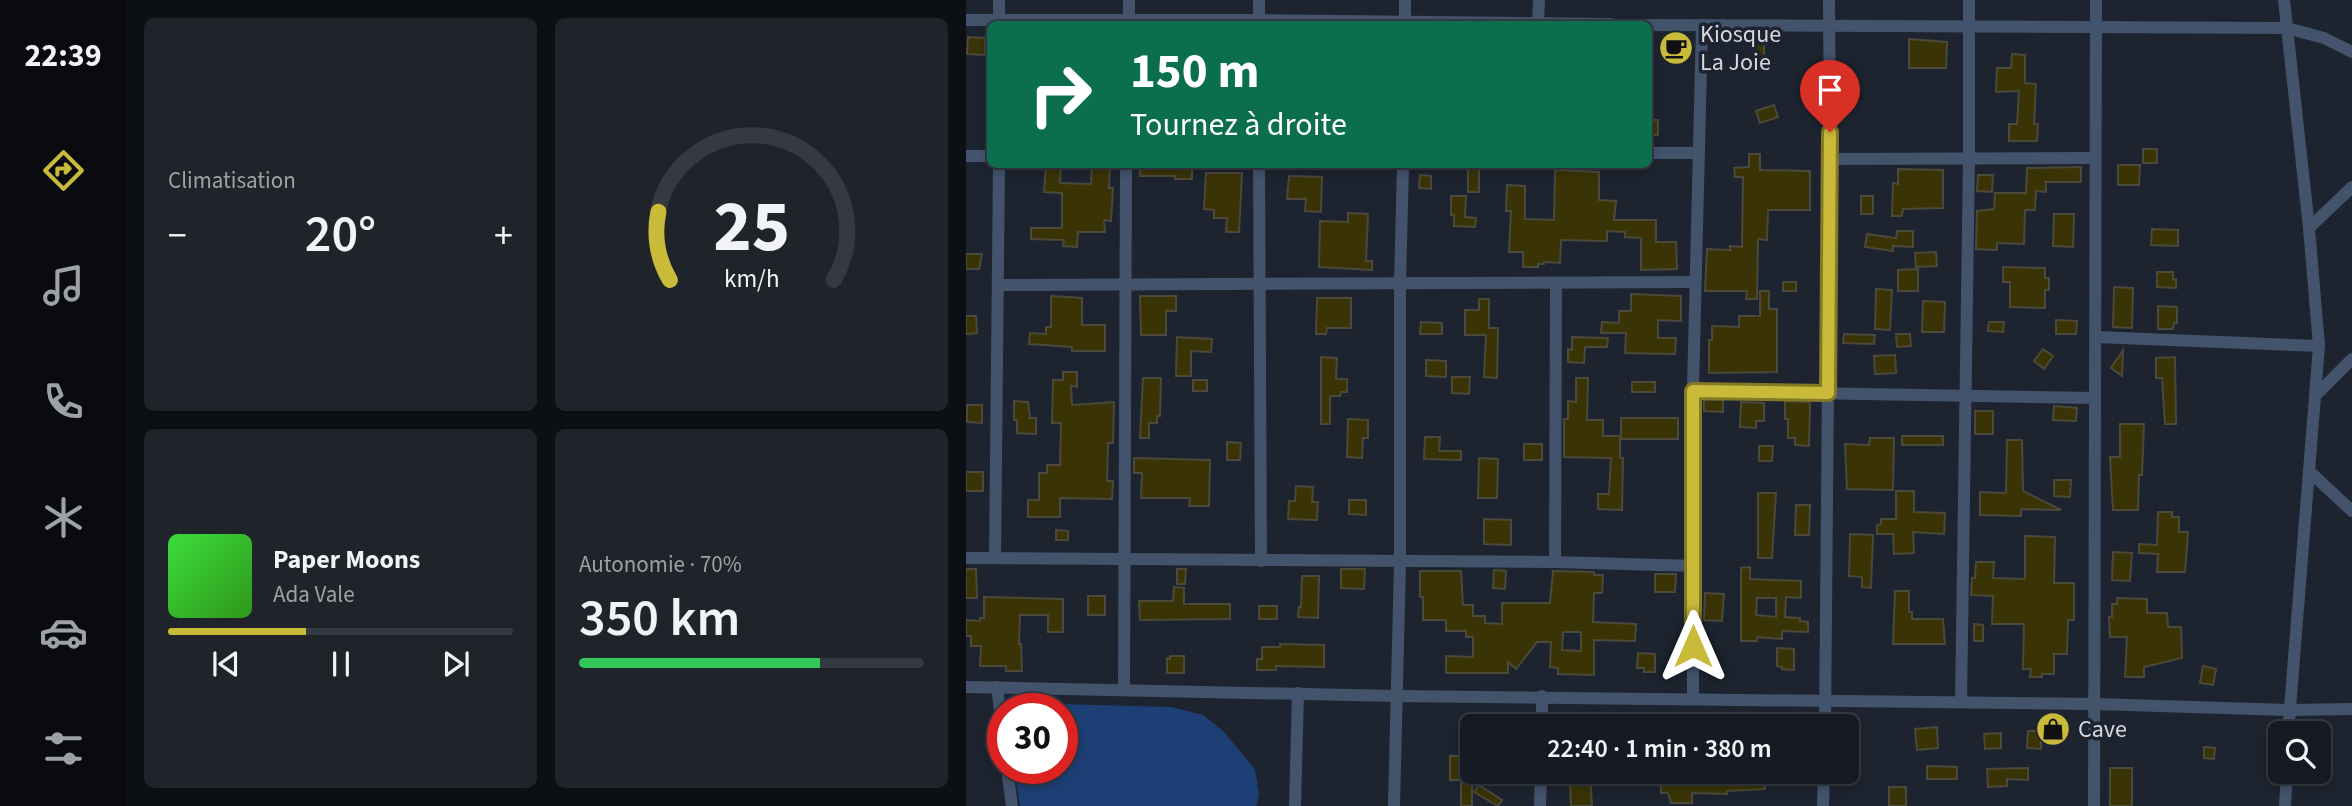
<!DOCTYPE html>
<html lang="fr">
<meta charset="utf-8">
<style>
body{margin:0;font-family:"Source Sans 3",sans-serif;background:#1f242b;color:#f1f3f6;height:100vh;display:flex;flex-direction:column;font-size:26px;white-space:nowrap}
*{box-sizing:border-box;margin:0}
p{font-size:23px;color:#9ea1a6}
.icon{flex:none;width:38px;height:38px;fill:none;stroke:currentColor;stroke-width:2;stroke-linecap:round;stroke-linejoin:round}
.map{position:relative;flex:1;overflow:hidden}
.sheet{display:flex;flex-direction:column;gap:18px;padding:18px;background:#0c0f13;width:840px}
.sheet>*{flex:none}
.hud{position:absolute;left:21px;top:21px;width:665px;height:147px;border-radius:10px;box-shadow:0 4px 10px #0003,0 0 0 2px #353941;background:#0b6e4f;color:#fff;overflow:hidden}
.tools{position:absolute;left:1302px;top:721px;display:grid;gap:14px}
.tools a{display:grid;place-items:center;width:63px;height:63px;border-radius:10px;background:#161b23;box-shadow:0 4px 10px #0003,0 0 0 2px #353941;font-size:35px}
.speed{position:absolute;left:21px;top:693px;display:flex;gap:14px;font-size:35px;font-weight:700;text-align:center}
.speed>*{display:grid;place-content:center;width:91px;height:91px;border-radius:50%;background:#161b23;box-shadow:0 4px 10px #0003,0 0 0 2px #353941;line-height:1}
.speed .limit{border:10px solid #d22;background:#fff;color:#111}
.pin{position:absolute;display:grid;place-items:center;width:60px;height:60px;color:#fff;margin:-72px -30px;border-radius:50% 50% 50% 0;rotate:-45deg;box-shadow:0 0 7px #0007}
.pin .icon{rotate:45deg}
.me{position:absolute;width:77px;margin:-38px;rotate:0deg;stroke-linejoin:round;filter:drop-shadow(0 0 5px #0008)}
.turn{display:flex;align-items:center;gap:24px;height:147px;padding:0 28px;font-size:32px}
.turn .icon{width:91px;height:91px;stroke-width:2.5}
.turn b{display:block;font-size:49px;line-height:60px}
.big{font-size:52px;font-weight:600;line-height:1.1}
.sheet .widget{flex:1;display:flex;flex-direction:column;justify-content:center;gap:10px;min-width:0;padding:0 24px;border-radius:10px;background:#1f242b}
.sheet .dial{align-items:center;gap:0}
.dial svg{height:182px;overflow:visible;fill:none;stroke:#353941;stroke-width:7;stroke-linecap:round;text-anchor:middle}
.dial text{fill:#f1f3f6;stroke:none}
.song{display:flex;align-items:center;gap:21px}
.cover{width:84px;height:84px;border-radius:10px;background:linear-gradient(135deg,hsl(120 70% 55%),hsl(110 70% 35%))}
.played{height:7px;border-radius:4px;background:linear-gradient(90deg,#caba3a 40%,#353941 40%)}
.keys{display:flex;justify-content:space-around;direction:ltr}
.heat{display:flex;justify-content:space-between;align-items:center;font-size:38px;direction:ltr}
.charge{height:10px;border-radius:5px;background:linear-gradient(90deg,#34c759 70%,#353941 0)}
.sheet .tiles{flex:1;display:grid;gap:18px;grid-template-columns:repeat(2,1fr)}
.trip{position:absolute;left:494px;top:714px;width:399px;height:70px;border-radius:10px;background:#161b23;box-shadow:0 4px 10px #0003,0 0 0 2px #353941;font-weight:600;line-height:70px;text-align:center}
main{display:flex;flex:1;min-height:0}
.tabs{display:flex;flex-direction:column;width:126px;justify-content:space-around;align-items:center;background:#090b0e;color:#9ea1a6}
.tabs .icon{width:49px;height:49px}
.tabs .active{color:#caba3a}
.tabs b{font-size:32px;color:#f1f3f6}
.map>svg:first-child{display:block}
.green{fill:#1d3f75}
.building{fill:#393306;stroke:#4b493a;stroke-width:2;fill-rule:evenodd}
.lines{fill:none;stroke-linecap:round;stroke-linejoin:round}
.street{stroke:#43536c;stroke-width:12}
.route-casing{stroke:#837926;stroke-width:18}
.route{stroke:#caba3a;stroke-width:12}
.labels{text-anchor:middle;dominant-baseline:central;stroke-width:7;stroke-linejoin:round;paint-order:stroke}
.poi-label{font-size:24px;fill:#d4d9e1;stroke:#1d242f;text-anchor:start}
</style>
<main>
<nav class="tabs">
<b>22:39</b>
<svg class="icon active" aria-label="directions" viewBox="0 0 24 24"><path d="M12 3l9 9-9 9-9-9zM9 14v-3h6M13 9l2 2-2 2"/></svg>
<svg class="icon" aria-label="music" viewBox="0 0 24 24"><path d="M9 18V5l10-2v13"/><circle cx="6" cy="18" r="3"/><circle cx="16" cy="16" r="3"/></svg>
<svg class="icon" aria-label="phone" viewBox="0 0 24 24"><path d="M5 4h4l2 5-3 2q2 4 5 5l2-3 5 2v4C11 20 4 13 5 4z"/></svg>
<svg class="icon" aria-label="climate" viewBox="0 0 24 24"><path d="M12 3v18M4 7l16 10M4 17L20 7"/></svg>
<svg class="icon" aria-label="car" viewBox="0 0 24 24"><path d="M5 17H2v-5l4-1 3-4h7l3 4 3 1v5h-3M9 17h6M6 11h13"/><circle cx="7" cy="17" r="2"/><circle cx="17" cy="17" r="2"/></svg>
<svg class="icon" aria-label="filters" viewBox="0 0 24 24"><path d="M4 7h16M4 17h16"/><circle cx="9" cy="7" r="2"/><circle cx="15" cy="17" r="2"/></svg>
</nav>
<section class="sheet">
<div class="tiles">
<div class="widget"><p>Climatisation</p>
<div class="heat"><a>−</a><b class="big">20°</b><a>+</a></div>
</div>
<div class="widget dial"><svg viewBox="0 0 100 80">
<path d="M14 69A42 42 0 1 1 86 69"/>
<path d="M14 69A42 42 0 0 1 9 39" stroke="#caba3a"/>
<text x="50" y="56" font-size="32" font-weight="700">25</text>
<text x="50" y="72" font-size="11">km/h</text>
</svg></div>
<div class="widget">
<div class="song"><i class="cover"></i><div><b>Paper Moons</b><p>Ada Vale</p></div></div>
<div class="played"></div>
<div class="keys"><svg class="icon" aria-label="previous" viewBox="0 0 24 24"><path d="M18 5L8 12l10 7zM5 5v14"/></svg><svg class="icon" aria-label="pause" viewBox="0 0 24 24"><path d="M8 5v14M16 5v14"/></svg><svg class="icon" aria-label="next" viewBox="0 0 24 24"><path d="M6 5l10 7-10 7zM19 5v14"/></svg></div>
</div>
<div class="widget"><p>Autonomie · 70%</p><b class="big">350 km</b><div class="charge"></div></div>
</div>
</section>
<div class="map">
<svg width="1386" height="806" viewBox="0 0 1386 806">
<rect width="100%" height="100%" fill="#1d242f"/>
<path class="green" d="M56 703 205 707 237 715 256 730 289 769 293 795 290 806H54L48 768H96V709H47Z"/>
<g class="building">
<path d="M2 37 19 38V55L1 54Z"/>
<path d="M943 39 981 42 980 68H943Z"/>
<rect x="789" y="42" width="9" height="21"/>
<rect x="705" y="43" width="11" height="14"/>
<path d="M1046 54 1059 55V83L1070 84 1068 124H1072L1071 141H1043V124H1051L1053 91 1030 92 1031 68H1045Z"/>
<path d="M808 105 812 117 794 123 790 111Z"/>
<rect x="682" y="120" width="10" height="15"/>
<rect x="1177" y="149" width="14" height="14"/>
<path d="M783 154H794V170L844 171V210H802L801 240 792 239 791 299H780L781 291H739L741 249 764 250V246L776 247 777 177H769L768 168 783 167Z"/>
<path d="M80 164 95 165 94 183 125 184 126 164H144L143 188H147L145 221 138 220 139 232H112L111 247 97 246 98 240 65 239V228H96V193L78 192Z"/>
<path d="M226 164V179H209V176H174V165Z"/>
<path d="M1152 165H1174L1173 185H1152Z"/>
<rect x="502" y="167" width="11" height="25"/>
<path d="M1115 167V182H1080V192L1070 191 1069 210H1059L1058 244 1031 243V250L1010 249 1011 211 1028 209 1029 193H1060L1061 168Z"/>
<path d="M932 169 977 170V208L937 209 936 216H926L927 183 932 184Z"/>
<path d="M589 170 633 172V200L650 201 648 220H690V242H710L711 269 675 270V238L659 237V232L641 231V241L595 240 594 263 578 262V264H572V267H557V252H543L545 211H540L541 185 559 186V219L588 220Z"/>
<path d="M240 173H276L273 232H260L261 218H248V210L238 209Z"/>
<path d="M454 175 465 176V189L453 188Z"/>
<path d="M1012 175H1027L1026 192 1011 191Z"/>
<path d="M323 176 356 177 355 212 339 211 340 199H321Z"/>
<path d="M485 196H500L499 217 510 218 509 227 488 226V215H485Z"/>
<rect x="895" y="196" width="12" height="18"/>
<path d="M382 213 402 214 400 261H406V270L353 267 354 221 382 222Z"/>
<path d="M1088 214H1108L1107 247 1087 246Z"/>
<path d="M1186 229 1212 230V246L1185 245Z"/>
<path d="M931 231H947V247L927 246V251L899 247 901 234 930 238Z"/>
<path d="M970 252 971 266 950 267 949 253Z"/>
<path d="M0 254H16L13 269H0Z"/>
<path d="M1037 267 1079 268V278H1083V290H1079V308L1044 307V282H1037Z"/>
<path d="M952 269V291H932V270Z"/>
<path d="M1191 272H1207V279H1210V288L1191 287Z"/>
<rect x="817" y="282" width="13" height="9"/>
<path d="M1148 287 1167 288 1166 328 1147 327Z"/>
<path d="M910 289 926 290 924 330 909 329Z"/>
<path d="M794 291H803V309H811V372L743 373V340H746V326L773 327V316H794Z"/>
<path d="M665 294 715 296V321L692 320V338H710L709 354 659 353 660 333H635L636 322 653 323V311H665Z"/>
<path d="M85 296 116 298V325H139V351H106V347L63 344 64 333 80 334V327H85Z"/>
<path d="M174 296H210V311H200V335H175Z"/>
<path d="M351 298H385V328H361L360 334H350Z"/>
<path d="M513 299H523V328H532L531 378 518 377 520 335H499V310H513Z"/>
<path d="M957 301 979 302 978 332H956Z"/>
<path d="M1192 306 1211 307V323H1208L1207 329H1192Z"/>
<path d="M0 316H10L11 333 0 334Z"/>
<path d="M1090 320 1111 321 1110 334H1090Z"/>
<path d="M455 322 476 323V334H454Z"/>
<path d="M1023 322H1038L1037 332 1022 331Z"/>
<path d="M878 334 909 335 908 344 877 343Z"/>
<path d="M930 334H944L945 346 931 347Z"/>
<path d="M211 337 246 339 245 352 225 351V376H210Z"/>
<path d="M606 337 642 338 641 347H619L618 363 602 362V349L606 350Z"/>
<path d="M1077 349 1087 356 1078 369 1068 361Z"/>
<path d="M1157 350 1156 376 1145 368Z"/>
<path d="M929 355 930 373 909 374 908 356Z"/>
<path d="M355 357 371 358 370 379H381V392H375L374 396H364V424H355Z"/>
<path d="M1209 357 1210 424H1199L1196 378H1190V358Z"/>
<path d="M460 360 480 361V377L460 376Z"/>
<path d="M97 372H111V387L105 386 106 405 148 402 147 443H142L141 481H147L146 499 94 498V517H62V500H73V473H81V465H94L95 423H86L87 380H97Z"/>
<path d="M486 377H504L503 394 486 393Z"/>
<path d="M177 378H195L194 416H191V423H183V438H174Z"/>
<path d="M610 378H622L621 420H637V436H654V458H657L656 510 632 509V494H643L645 458 598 457V419H602V401L610 402Z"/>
<rect x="227" y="380" width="14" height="11"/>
<rect x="666" y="382" width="23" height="10"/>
<path d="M738 400H757V412L738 411Z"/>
<path d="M48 401 62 402 64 418H70V434L51 433V420H48Z"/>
<path d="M819 401 844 402 843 446 829 445V438H822V419H819Z"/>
<path d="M775 402 798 403V421H790V428L774 427Z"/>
<path d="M1 405H16V423L1 422Z"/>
<path d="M1088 406 1111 408 1110 421 1087 420Z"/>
<rect x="1009" y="411" width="18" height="23"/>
<rect x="655" y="418" width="57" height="21"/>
<path d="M382 419 402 420V438H397L396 458 381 457Z"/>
<path d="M1154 424H1178L1176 475H1173L1172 510H1147L1144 457H1154Z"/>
<rect x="936" y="436" width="41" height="9"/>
<path d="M459 437H474L473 451H495V460L458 459Z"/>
<path d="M904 438H928L927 490 881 489 879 444 903 445Z"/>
<path d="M1041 440H1056L1057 491 1095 510 1055 509V516L1014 515V492L1040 493Z"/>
<path d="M261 442 275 443 274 460H261Z"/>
<rect x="558" y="444" width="18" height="16"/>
<path d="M793 446H807L806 461H793Z"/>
<path d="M168 458 244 460 243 506H223L224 498H175L176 473H168Z"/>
<path d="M513 458 532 459 531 498H512Z"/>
<rect x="0" y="472" width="17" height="19"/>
<path d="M1088 480H1105L1104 497 1088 496Z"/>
<path d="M330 486 347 487 346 502H352L351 520 322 519 323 501H329Z"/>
<path d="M930 491H948V512L979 513 978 534 947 532 948 553 928 554 927 534H911V525L915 524V519H930Z"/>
<path d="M792 493H810L806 558H792Z"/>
<path d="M383 500H400V515L383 514Z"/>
<path d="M830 505H844L843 535H829Z"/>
<path d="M1192 512H1206V517H1213V532H1222L1219 572H1191L1192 554 1173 553V544L1191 545Z"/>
<path d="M518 519 545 520V545L518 544Z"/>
<path d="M90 530 102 531V540H90Z"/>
<path d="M884 534 907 535 905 588 896 587V577L883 576Z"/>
<path d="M1059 536 1089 537 1088 583H1108V620H1102L1101 654H1088V674H1076V677H1064L1065 669H1057L1058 624H1026L1027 596 1005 595 1006 578H1009L1010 562H1028L1027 578 1059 579Z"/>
<path d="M1147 552 1166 553 1164 581 1146 580Z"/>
<path d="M784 567V579L835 581V598L820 597 819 617 834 618V621L842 622V632L816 631V639L791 637V641H775V568ZM791 598H810V617L790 615Z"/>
<path d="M0 569H10L11 598H0Z"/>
<path d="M211 569H220L219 584H211Z"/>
<path d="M375 569H399L398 589 375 588Z"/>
<path d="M528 570 540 571 539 589 527 588Z"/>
<path d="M454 571H495L497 605H507V616H519V623L536 624V603H584L587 571 628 572V575H637L636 593H628L627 622 670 624 669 641 628 640V675L592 674V668L584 667 585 642H571L550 669 542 662V673H480V656L507 657V637H500V631H480V620H457V597H454ZM597 632H615V651L596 650Z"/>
<path d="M689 574H710L709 592H689Z"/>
<path d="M336 576H353L352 618 332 617 333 607H335Z"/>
<path d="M208 587 218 588V604H264V619L174 620 173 601H207Z"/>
<path d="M929 591H943V612H946V619H977L979 644H927Z"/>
<path d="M739 593 758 594 756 621 738 620Z"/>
<rect x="122" y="596" width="17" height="19"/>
<path d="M18 597 97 599V632H82V615H54L53 644H55L56 671H40V666H14L15 646H5V636H0V620L14 621V618H18Z"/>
<path d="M1151 598 1181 599V613H1201L1202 627H1215L1216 658 1178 667V677H1159L1161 637H1144L1143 617H1146V604H1151Z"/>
<rect x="293" y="606" width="18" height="13"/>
<path d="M1008 624 1017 625V641H1008Z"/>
<path d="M314 644 358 645V667L310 666V670H291V659H296V647H314Z"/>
<path d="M811 648 828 649V670L816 669V667L811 666Z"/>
<path d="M672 653 689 654V672H678V668H671Z"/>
<path d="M204 656H218V673H201V658L204 659Z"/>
<path d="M1237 666 1250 669 1247 685 1234 683Z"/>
<path d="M1078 723 1101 725 1099 738 1077 737Z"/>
<path d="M971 727 972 748 951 750 949 729Z"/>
<path d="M1062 731H1075V749L1061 748Z"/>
<path d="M1035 733V748L1019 749 1018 734Z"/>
<path d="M1238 747 1249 748 1248 759 1238 758Z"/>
<path d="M484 756H506V806H495V780H484Z"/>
<path d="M961 766 991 767V779H961Z"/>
<path d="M1062 768V780L1041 779V786L1022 787 1021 769Z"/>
<rect x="1144" y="768" width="22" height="38"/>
<path d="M610 772H624L626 806H605L604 784H610Z"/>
<path d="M713 772H736V780L798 779 799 789 761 791V794L726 793V803H705L702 793H695V781H714Z"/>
<path d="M513 785 536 800 532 806 508 792Z"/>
<rect x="923" y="787" width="17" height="19"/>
</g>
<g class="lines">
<g class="street">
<path d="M33 0V24"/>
<path d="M293 0V24"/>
<path d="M1318 0 1343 228 1353 346 1322 733"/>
<path d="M0 20H293L644 24"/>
<path d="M163 24V0"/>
<path d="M439 24V0"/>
<path d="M572 24 573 0"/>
<path d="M682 25 1321 28 1358 38 1386 52"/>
<path d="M682 153H733"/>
<path d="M0 156H24"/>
<path d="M864 159 1129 158"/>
<path d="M293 164 295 561"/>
<path d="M1343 228 1386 187"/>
<path d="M32 285 729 282"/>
<path d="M1130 337 1353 346"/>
<path d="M727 391 1128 398"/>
<path d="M1349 396 1386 359"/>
<path d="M1345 473 1386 511"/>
<path d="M0 558 589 562 728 566"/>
<path d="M29 558 33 164"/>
<path d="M589 562 590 283"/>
<path d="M0 687 430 696 1129 704 1323 710 1386 709"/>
<path d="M31 687 37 733"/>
<path d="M158 689 160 164"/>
<path d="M727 698V391L736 25"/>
<path d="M995 702 1003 159V0"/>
<path d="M576 726V696"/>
<path d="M859 726 864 159 863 0"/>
<path d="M41 768 46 806"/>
<path d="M329 806 332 693"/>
<path d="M428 806 434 562V284L437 164"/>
<path d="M574 806 575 772"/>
<path d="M857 806 858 772"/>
<path d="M1128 806 1130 0"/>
<path d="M1319 806 1321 772"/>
</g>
</g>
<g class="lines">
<g class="route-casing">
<path id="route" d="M727 646V391L862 393 864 132"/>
</g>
<use href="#route" class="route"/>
</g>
<defs>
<g id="cafe-disc" transform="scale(1.75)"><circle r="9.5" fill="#caba3a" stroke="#1d242f"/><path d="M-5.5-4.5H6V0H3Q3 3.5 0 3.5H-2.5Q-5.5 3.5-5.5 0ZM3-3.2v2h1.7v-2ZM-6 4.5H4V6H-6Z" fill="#111"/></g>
<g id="shop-disc" transform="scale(1.75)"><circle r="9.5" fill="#caba3a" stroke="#1d242f"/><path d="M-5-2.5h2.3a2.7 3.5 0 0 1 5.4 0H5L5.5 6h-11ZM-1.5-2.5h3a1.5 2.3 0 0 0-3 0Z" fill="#111"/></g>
</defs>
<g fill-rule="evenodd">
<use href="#cafe-disc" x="710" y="48"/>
<use href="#shop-disc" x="1087" y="729"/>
</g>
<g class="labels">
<g class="poi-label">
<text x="734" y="34">Kiosque<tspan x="734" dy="28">La Joie</tspan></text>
<text x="1112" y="729">Cave</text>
</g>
</g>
</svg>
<div class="tools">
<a><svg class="icon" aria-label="search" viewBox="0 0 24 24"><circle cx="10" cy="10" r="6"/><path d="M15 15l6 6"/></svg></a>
</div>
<div class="speed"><div class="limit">30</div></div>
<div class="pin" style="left:864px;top:132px;background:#d93025"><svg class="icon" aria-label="arrive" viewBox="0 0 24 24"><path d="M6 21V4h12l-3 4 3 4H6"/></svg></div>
<svg class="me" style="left:727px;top:646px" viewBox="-20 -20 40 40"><path d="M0-17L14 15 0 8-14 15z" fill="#caba3a" stroke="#fff" stroke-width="4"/></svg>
<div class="trip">22:40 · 1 min · 380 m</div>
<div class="hud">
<div class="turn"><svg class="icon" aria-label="right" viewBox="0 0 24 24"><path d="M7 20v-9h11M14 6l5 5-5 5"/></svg><div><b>150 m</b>Tournez à droite</div></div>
</div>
</div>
</main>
